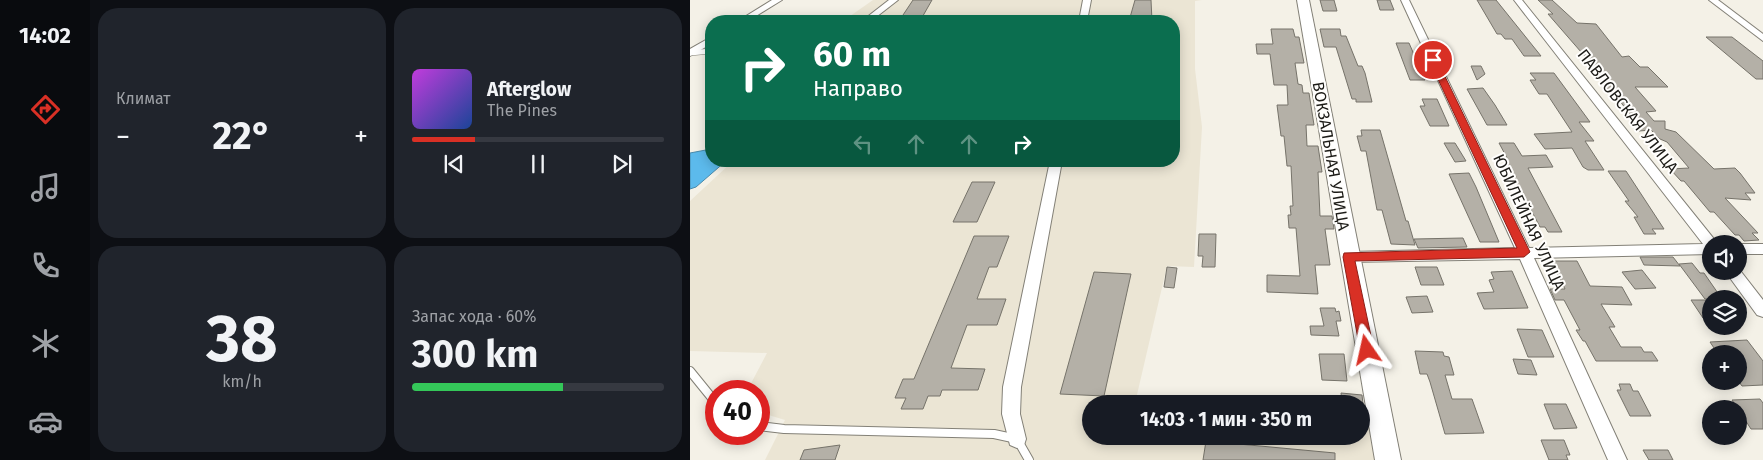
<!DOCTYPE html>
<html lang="ru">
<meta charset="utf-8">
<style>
body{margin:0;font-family:"Fira Sans",sans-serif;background:#20242c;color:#f1f3f6;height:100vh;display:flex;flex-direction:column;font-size:19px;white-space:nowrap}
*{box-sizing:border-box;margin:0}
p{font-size:16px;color:#9ea1a6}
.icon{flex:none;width:28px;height:28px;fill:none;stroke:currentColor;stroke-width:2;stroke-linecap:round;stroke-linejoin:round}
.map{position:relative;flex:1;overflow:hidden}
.details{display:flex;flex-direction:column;gap:8px;padding:8px;background:#0d0f14;width:600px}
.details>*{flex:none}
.guide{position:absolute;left:15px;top:15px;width:475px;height:152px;border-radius:20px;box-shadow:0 2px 12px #0003;background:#0b6e4f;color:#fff;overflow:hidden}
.tools{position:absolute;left:1012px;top:235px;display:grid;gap:10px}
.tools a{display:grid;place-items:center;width:45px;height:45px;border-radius:50%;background:#171b24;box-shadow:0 2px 12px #0003;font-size:25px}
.speed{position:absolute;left:15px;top:380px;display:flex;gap:10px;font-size:25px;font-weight:700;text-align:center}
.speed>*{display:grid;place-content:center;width:65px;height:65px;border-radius:50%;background:#171b24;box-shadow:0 2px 12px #0003;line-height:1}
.speed .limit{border:8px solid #d22;background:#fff;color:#111}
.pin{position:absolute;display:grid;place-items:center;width:42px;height:42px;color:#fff;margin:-21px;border:2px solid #fff;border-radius:50%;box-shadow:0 1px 5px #0007}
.me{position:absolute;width:55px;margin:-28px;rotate:349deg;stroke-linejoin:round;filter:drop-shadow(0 0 4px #0008)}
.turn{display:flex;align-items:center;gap:18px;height:105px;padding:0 25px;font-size:22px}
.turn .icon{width:65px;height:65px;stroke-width:2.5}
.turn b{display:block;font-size:35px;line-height:42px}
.lanes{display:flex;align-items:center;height:48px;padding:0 25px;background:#0003;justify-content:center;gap:25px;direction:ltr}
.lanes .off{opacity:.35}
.big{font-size:38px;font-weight:700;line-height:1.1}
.details .widget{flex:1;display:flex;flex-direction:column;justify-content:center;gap:8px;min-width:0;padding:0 18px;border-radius:20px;background:#20242c}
.details .dial{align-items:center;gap:0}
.dial b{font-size:65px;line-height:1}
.song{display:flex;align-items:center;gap:15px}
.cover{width:60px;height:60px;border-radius:8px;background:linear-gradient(135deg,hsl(290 70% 55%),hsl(220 70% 35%))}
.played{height:5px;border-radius:2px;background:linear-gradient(90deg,#d93025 25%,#363941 25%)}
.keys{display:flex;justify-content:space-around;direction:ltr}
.heat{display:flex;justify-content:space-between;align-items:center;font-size:28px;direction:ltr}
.charge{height:8px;border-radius:4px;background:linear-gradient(90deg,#34c759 60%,#363941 0)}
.details .tiles{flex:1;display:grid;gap:8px;grid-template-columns:repeat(2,1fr)}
.trip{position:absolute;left:392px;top:395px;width:288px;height:50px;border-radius:25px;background:#171b24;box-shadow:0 2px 12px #0003;font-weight:700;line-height:50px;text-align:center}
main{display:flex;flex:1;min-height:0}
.tabs{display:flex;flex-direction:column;width:90px;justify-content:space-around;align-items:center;background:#090b0e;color:#9ea1a6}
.tabs .icon{width:35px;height:35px}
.tabs .on{color:#d93025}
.tabs b{font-size:22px;color:#f1f3f6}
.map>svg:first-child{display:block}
.built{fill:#ebe5d4}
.water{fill:#5cbaec;stroke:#498aac}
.building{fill:#b4b0a7;stroke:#76736a}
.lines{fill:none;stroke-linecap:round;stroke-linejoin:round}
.lane-far1-casing{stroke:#838077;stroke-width:6}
.lane-casing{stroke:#838077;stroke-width:10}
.street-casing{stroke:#838077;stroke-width:2}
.secondary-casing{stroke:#838077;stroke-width:2}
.lane-far1{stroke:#fff;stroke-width:5}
.lane{stroke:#fff;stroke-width:8}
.street{fill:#fff;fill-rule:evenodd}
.secondary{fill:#fff;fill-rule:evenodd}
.route{fill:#d93025;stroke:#8d1f18}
.labels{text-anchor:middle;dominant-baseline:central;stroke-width:4;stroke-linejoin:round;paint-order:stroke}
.street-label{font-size:16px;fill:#1c1b17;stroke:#fffefc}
</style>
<main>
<nav class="tabs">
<b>14:02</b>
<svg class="icon on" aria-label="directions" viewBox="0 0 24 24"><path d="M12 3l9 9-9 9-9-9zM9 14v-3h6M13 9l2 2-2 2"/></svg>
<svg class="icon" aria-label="music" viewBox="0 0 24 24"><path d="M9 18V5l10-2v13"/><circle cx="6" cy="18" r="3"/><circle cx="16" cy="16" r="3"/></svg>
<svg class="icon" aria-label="phone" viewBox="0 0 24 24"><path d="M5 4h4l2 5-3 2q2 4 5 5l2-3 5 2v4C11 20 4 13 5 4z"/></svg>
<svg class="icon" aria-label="climate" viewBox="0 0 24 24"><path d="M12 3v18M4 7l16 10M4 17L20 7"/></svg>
<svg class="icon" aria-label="car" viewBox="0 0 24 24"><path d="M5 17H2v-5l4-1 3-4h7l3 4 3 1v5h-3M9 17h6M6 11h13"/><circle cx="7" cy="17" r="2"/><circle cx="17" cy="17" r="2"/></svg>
</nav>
<section class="details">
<div class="tiles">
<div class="widget"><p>Климат</p>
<div class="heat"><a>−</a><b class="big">22°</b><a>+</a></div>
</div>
<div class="widget">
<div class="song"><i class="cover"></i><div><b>Afterglow</b><p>The Pines</p></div></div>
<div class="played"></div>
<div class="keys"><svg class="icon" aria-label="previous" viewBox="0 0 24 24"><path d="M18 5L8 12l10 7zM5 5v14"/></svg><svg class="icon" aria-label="pause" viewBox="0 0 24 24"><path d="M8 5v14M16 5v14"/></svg><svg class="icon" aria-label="next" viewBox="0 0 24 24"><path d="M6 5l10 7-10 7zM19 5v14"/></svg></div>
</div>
<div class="widget dial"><b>38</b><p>km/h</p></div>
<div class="widget"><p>Запас хода · 60%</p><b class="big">300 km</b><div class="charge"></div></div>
</div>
</section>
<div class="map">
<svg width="1073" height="460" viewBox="0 0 1073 460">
<rect width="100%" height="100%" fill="#f4f1e7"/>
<path class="built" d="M183 0H512L505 1V69L512 127 504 267 477 266 446 399 555 396 650 404H401V436H671V405L688 407 697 460H75L95 420 69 412V391H57L77 353 0 351V201L43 161H484V21H153Z"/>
<path class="water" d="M21 149V161H36L6 187 0 189V153Z"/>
<g class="building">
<path d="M223 0H242L230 21H209Z"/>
<path d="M445 0H461L462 21H439Z"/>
<path d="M630 0H644L647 11H633Z"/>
<path d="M687 0H700L704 10H690Z"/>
<path d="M787 0H806L851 56H834L822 39H815L811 34H807Z"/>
<path d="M848 0H862L887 23 906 24 932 57 939 56 950 67H958L978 87H945L966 111 956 112 964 121H975V129L986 132 1024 169 1045 168 1050 173 1065 193H1055L1061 200 1035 198 1068 233H1062L1069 240 1054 241 1049 235H1045L1024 212H1020L994 181H991L980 169 999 168 977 142 970 139 961 130 949 131 941 122H946L926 96H923L914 85H917L896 60H898L858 14H863Z"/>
<path d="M581 29H603L605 37H609L614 63H605L608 84 612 85 613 93H619L624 125H616L617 146H628L632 172H628L630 216H642L644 229H635L640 265H625L628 294 577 292V275L610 276 606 228H599L598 215H601L600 206H603L601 166H597L594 136H591L587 105H598L597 85H584L580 54H567L566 44H583Z"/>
<path d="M630 29H650L651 36H656L668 66H672L675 73 682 102H666V99H662L646 47H634Z"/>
<path d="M1016 37H1042L1073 61V79H1066Z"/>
<path d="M706 43H719L735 80H720Z"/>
<path d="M781 66H791L795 74 787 80Z"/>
<path d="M840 73H864L900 122H889L904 141H895L914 170H898L893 167 882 148 855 149 844 134 882 132 857 94H849L840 80H846Z"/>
<path d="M793 88 805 105 817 125H797L777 89Z"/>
<path d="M732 99H747L759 126H740L730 106H735Z"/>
<path d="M671 130H690L716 221H718L725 245 701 244 692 210H687L676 151H671L667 136H672Z"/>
<path d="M754 143H765L776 161 765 162Z"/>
<path d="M809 143H824L832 156 856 155 863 167 838 168 872 232H858L855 227H850L824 177H826L814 158H817Z"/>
<path d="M918 171H936L974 229H962L966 234H954L944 217H948L935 201H939Z"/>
<path d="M779 173 786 187 809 242H790L759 174Z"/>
<path d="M282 182H305L287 222H263Z"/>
<path d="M509 234H526L525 267H512L513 256H508Z"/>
<path d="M284 236H319L307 267H299L287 299H316L307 325H277L261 368 295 369 288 390H252L250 396H238L233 409H211L216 398H205L213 379H224Z"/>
<path d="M773 238 777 247 728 248 724 239Z"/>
<path d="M950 257H983L990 266 954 265Z"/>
<path d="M861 261H887L900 286 932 287 942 305 911 304 925 327H919L931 347H951L954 352H962L968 361H906L895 341H893L886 330H890L874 300H865L860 289H875Z"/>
<path d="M1002 263 1010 273H1014L1032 299H1015L989 264Z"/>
<path d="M477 267 487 268 484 288 474 287Z"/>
<path d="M725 267H747L754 285H731Z"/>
<path d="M952 270 966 288 945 289 932 272Z"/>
<path d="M822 271 838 308 794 309 787 293 804 292 799 280 804 279 801 272Z"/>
<path d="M404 272 441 274 414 396 370 394Z"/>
<path d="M737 296 743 312 722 313 716 297Z"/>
<path d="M1001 300H1021V318H1013Z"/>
<path d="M630 308H645L646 312 649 311 651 321H646L649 336 621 335 620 326H634Z"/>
<path d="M827 329 852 330 864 357H838Z"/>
<path d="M1057 340 1073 361V385L1052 386 1049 382V354H1028L1020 342Z"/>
<path d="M725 351 753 352 754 356 759 357 764 375H755L762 399H782L794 433 755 434 740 382 737 374H730Z"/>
<path d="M629 354H654L657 381 632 380Z"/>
<path d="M823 359 841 360 847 375 828 374Z"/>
<path d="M929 384H940L943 391H948L961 416H940L927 390H931Z"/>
<path d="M651 393 672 395 673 404 652 402Z"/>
<path d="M1070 399 1073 403V429H1061L1042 400Z"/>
<path d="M854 404H876L887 428 864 429Z"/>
<path d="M851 440H874L880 455H876L878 460H859Z"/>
<path d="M516 441 645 453V460H513Z"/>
<path d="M150 445 145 460H110L114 450Z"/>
<path d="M953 450H978L983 460H959Z"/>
</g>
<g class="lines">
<g class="lane-far1-casing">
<path id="lane-far1" d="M0 53 21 51"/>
</g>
<g class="lane-casing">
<g id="lane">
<path d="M0 371 26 403"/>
<path d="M69 426 94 429 304 434 327 439 339 460"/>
</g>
</g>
<g class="street-casing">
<g id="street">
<path d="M82 0H92L58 21H48Z"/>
<path d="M199 0H208L181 21H172Z"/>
<path d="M393 0H401L397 21H389Z"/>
<path d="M711 0H719L839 248 1013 244 824 0H832L1028 244H1021V254L844 258 937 460H918L830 259 659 262 654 261 652 257 654 253 659 252 825 248Z"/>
<path d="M1019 0H1028L1073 34V41Z"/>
<path d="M21 37V44L0 56V49Z"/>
<path d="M360 161H372L331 387 330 414 336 439 334 445 327 448 320 445 312 414 313 387Z"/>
<rect x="1049" y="244" width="24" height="10"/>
<path d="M1049 269 1073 300V317L1067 315 1035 271H1049Z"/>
</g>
</g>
<g class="secondary-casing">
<path id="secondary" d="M607 0H619L711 460H685Z"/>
</g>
<use href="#lane-far1" class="lane-far1"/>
<use href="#lane" class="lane"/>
<use href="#street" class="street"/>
<use href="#secondary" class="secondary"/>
</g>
<path class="route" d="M743 58 747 60 840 252 834 257 665 261 684 350 682 355H672L670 350 653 257 654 253 827 248 739 60Z"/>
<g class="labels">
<g class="street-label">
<text transform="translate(938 111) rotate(52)">ПАВЛОВСКАЯ УЛИЦА</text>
<text transform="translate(641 156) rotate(80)">ВОКЗАЛЬНАЯ УЛИЦА</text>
<text transform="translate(839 222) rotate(65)">ЮБИЛЕЙНАЯ УЛИЦА</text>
</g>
</g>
</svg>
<div class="tools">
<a><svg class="icon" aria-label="sound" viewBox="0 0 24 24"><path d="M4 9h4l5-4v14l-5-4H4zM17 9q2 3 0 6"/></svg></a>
<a><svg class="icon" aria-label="layers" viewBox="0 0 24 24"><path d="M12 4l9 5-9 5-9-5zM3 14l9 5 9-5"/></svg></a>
<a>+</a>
<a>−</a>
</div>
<div class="speed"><div class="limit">40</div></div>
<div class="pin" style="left:743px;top:60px;background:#d93025"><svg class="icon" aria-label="arrive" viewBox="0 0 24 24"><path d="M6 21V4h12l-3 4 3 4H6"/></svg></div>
<svg class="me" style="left:677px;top:350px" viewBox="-20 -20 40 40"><path d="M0-17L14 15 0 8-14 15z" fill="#d93025" stroke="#fff" stroke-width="4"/></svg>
<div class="trip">14:03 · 1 мин · 350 m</div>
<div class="guide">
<div class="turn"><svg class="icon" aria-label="right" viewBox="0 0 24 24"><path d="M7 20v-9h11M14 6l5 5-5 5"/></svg><div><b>60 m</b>Направо</div></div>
<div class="lanes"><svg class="icon off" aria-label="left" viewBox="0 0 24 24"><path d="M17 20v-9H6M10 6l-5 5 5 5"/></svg><svg class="icon off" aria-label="ahead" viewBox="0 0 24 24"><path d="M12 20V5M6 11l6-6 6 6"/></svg><svg class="icon off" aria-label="ahead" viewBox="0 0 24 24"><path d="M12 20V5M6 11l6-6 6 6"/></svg><svg class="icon" aria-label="right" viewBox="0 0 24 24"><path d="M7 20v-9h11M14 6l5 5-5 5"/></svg></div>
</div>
</div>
</main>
